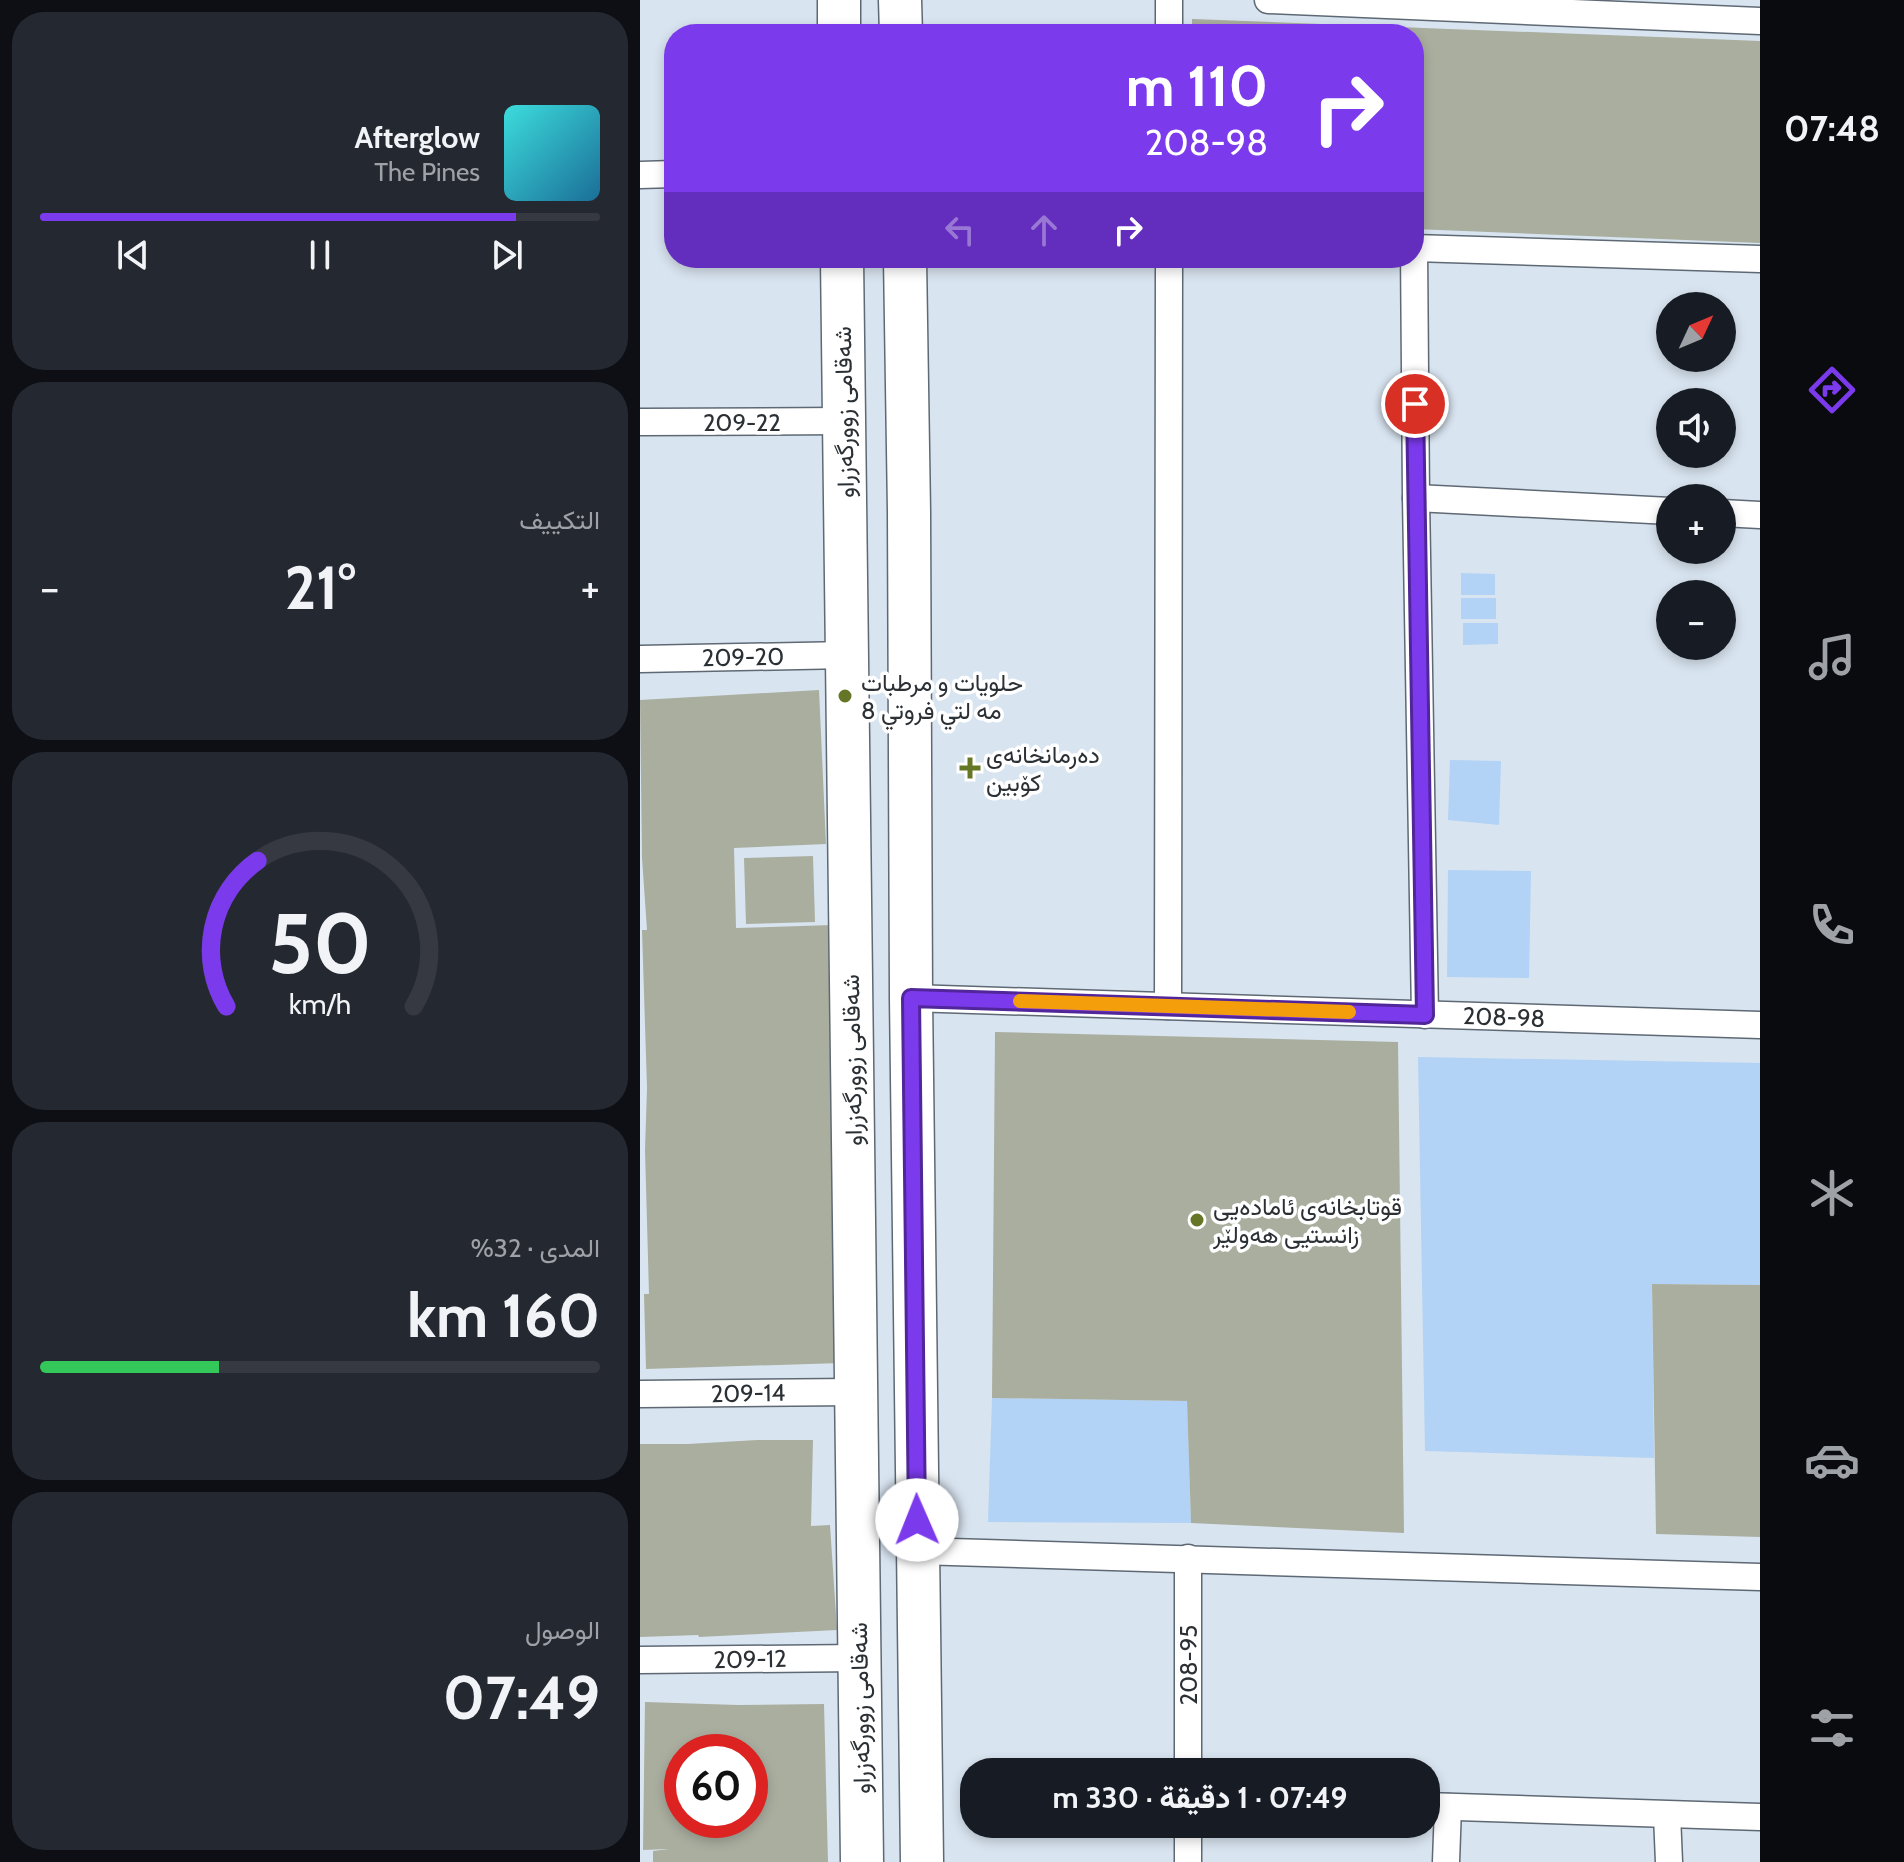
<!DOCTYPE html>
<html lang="ar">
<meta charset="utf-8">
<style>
body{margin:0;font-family:Cabin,Vazirmatn,sans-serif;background:#242831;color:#f1f3f6;direction:rtl;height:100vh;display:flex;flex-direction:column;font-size:30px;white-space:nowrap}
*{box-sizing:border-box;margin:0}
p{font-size:26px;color:#9ea1a6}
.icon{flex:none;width:44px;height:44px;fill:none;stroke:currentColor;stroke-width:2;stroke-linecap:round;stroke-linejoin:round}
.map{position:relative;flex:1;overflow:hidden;direction:ltr}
.drawer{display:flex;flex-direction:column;gap:12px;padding:12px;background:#0d0f14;width:640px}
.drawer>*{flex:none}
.banner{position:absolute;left:24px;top:24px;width:760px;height:244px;border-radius:32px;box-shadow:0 4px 12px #0003;direction:rtl;background:#7c3aed;color:#fff;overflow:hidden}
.needle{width:52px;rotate:46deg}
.buttons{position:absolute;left:1016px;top:292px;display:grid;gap:16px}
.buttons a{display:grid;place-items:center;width:80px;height:80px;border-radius:50%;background:#171b24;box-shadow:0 4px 12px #0003;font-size:40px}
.speed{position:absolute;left:24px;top:1734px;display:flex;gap:16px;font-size:40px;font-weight:700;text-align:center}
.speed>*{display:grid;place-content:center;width:104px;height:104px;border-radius:50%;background:#171b24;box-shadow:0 4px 12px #0003;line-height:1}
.speed .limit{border:12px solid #d22;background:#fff;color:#111}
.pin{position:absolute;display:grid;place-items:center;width:68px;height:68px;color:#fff;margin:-34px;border:4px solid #fff;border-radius:50%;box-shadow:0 2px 8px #0007}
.me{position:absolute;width:88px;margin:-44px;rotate:359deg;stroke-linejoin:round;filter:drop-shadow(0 0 6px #0008)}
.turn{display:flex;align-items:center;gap:28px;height:168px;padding:0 24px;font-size:36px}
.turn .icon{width:104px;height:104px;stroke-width:2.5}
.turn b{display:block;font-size:56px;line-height:68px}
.lanes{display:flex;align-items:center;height:76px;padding:0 24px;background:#0003;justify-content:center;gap:40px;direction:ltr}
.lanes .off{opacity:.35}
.big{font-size:60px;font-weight:800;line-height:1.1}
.drawer .widget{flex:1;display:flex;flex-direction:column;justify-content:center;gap:12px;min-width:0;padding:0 28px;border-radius:32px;background:#242831}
.drawer .dial{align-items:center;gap:0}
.dial svg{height:208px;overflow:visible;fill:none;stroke:#363941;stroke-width:7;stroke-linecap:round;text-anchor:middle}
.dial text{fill:#f1f3f6;stroke:none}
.song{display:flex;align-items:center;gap:24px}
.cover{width:96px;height:96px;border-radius:12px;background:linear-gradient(135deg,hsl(180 70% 55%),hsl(200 70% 35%))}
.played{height:8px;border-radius:4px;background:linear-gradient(90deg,#7c3aed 85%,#363941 85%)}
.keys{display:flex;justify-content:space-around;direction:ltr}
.heat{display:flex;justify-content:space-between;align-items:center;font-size:44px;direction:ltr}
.charge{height:12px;border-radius:6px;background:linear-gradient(90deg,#34c759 32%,#363941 0)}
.trip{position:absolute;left:320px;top:1758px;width:480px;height:80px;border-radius:32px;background:#171b24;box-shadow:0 4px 12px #0003;font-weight:800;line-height:80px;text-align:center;direction:rtl}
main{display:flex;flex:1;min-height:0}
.tabs{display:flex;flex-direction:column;width:144px;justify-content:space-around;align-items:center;background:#090b0e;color:#9ea1a6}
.tabs .icon{width:56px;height:56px}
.tabs .on{color:#7c3aed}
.tabs b{font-size:36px;color:#f1f3f6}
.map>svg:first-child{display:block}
.green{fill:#b2d3f5}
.building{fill:#aaae9f;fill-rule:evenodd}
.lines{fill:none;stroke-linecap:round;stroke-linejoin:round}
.street-casing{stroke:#5e6974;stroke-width:29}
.primary-casing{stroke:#5e6974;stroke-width:45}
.street{stroke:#fff;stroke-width:26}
.primary{stroke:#fff;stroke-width:42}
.route-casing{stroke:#51269a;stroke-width:20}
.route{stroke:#7c3aed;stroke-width:14}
.slow{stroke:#f59e0b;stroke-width:14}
.poi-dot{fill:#657726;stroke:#fff;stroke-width:3}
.labels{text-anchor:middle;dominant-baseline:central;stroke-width:7;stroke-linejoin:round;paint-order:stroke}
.street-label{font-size:24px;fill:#2b3035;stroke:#fff}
.poi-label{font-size:24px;fill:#2b3035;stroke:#fff;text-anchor:start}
</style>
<main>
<nav class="tabs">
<b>07:48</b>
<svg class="icon on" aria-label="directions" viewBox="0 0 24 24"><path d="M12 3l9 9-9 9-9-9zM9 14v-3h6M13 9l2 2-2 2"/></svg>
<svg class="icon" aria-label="music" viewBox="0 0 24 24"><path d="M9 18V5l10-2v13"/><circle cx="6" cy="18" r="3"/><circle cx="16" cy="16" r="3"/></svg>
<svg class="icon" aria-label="phone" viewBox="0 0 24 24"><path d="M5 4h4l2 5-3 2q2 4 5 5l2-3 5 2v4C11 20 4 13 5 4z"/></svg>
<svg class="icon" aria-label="climate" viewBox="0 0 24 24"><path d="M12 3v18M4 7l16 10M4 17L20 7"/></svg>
<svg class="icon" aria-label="car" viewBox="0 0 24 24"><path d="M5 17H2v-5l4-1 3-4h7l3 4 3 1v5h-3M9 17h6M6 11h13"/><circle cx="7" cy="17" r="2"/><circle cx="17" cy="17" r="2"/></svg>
<svg class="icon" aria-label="filters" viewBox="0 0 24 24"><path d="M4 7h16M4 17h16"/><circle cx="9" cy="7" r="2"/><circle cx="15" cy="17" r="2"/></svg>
</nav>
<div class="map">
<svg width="1120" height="1862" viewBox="0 0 1120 1862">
<rect width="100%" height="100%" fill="#d8e4f0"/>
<g class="green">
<path d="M821 573 855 574V595H821Z"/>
<rect x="821" y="598" width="35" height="21"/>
<path d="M823 623H858V644L823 645Z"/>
<path d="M810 760 861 761 859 825 808 820Z"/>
<path d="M808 870 891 871 889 978 807 977Z"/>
<path d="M778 1057 1120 1063V1285L1012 1284 1014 1458 785 1451Z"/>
<path d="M352 1398 547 1401 551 1523 348 1522Z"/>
</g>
<g class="building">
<path d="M552 19 1120 41V243L774 229V34H552Z"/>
<path d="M179 690 186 844 94 848 96 928 192 925 201 1363 6 1369 4 1294H9L5 1150 7 1088 2 930H7L2 858 0 700Z"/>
<path d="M173 856 175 922 106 924 104 858Z"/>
<path d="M355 1032 758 1042 764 1533 551 1523 547 1401 352 1398Z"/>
<path d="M1012 1284 1120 1285V1537L1016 1534Z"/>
<path d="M117 1440H173L171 1526 190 1525 197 1630 59 1637 58 1635 0 1637V1444H48Z"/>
<path d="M5 1702 98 1705 184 1704 188 1862H13V1851L29 1849 3 1850ZM42 1752H110V1820H42Z"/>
</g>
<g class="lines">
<g class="street-casing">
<g id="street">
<path d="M628 0 1120 21"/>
<path d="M529 34V0"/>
<path d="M0 175 34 174"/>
<path d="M774 248 776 498 785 1015"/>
<path d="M774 248 1120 259"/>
<path d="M0 422 204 421"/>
<path d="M776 498 1030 511"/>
<path d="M1082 513 1120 515"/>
<path d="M0 659 207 655"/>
<path d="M271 998 1120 1025"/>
<path d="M528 1006 529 258"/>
<path d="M0 1394 216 1392"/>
<path d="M278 1551 1120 1577"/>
<path d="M548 1558V1772"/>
<path d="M0 1660 219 1658"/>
<path d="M786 1806 1120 1817"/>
<path d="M1027 1815 1029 1862"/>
<path d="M548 1824V1862"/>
<path d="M806 1862 808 1807"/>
</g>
</g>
<g class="primary-casing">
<g id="primary">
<path d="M199 0V34"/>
<path d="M260 0 261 34"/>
<path d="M202 258 222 1862"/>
<path d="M265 258 269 512 271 998 282 1862"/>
</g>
</g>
<use href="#street" class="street"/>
<use href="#primary" class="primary"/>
</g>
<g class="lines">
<g class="route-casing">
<path id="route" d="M277 1520 271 998 785 1015 775 404"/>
</g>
<use href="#route" class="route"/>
<path class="slow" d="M380 1001 709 1012"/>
</g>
<g class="poi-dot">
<circle cx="205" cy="696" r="8"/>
<path d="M326 756h8v8h8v8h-8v8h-8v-8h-8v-8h8z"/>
<circle cx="557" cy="1220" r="8"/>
</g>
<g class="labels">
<g class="street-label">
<text transform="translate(204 412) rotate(-91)">شەقامی زوورگەزراو</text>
<text x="102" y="422">209-22</text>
<text transform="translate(103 657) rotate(-1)">209-20</text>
<text transform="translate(864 1017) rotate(2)">208-98</text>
<text transform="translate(212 1060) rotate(-91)">شەقامی زوورگەزراو</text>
<text transform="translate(108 1393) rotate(-1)">209-14</text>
<text transform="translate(110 1659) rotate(-1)">209-12</text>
<text transform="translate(548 1665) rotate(-90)">208-95</text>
<text transform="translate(220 1708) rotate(-91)">شەقامی زوورگەزراو</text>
</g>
<g class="poi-label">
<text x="221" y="682">حلويات و مرطبات<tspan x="221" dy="28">مه لتي فروتي 8</tspan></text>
<text x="346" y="754">دەرمانخانەی<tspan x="346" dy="28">کۆبین</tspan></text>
<text x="573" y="1206">قوتابخانەی ئامادەیی<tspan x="573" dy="28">زانستیی هەولێر</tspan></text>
</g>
</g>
</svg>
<div class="buttons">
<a><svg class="needle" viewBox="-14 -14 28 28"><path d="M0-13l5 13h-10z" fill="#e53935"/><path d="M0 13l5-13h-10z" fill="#9ea1a6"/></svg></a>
<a><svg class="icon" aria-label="sound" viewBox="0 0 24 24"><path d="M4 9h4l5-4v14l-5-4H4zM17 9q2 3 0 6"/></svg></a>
<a>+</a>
<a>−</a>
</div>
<div class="speed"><div class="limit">60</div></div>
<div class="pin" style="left:775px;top:404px;background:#d93025"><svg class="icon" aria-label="arrive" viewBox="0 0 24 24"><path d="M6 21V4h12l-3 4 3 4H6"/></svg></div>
<svg class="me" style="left:277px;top:1520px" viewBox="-20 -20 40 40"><circle r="19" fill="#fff"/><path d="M0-13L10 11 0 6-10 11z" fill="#7c3aed"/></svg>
<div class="trip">07:49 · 1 دقيقة · 330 m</div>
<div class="banner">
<div class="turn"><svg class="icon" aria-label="right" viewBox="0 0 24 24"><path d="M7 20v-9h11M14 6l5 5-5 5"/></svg><div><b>110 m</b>208-98</div></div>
<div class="lanes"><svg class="icon off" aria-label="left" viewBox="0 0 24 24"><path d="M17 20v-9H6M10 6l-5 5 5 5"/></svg><svg class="icon off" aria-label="ahead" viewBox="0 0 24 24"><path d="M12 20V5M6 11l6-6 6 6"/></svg><svg class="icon" aria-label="right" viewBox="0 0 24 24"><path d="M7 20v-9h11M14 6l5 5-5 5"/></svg></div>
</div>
</div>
<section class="drawer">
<div class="widget">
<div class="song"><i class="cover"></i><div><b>Afterglow</b><p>The Pines</p></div></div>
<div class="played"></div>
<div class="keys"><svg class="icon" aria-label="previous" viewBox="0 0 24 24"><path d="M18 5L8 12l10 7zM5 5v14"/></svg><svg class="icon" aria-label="pause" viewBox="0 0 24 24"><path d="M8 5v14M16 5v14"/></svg><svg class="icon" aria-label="next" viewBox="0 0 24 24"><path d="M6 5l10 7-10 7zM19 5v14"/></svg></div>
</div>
<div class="widget"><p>التكييف</p>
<div class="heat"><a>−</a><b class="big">21°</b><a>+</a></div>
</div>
<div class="widget dial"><svg viewBox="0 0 100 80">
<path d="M14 69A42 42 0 1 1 86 69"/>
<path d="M14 69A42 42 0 0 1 26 13" stroke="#7c3aed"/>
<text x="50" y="56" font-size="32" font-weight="700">50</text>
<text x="50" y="72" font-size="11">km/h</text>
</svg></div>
<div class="widget"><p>المدى · 32%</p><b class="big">160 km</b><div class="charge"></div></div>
<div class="widget"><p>الوصول</p><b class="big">07:49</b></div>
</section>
</main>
